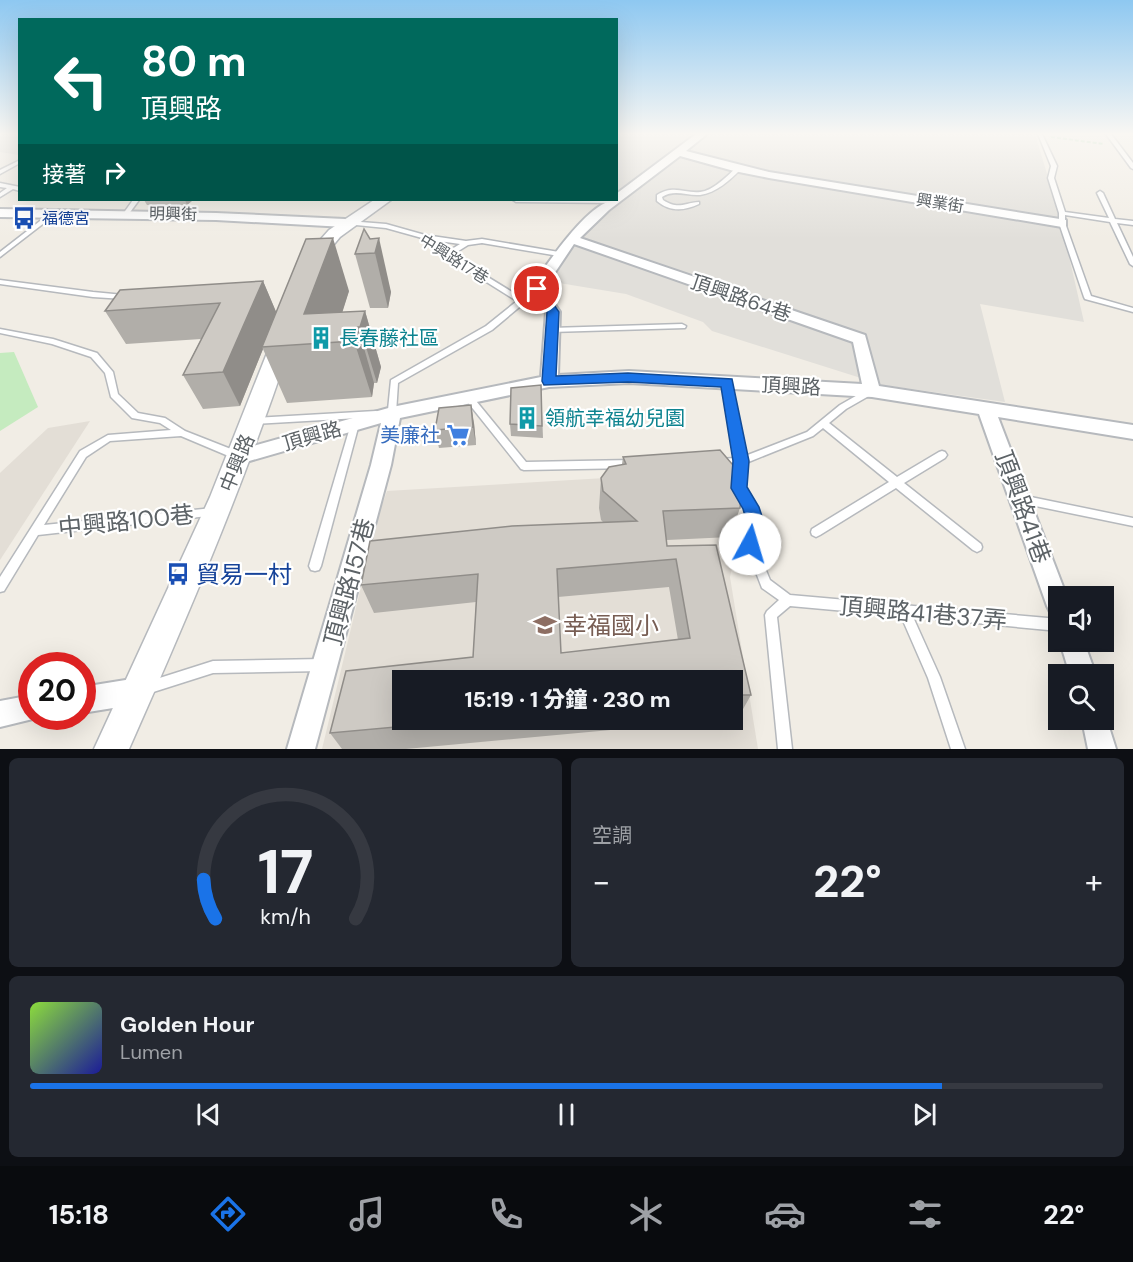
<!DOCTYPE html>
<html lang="zh-TW">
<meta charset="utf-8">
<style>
body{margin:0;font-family:"DM Sans","Noto Sans TC",sans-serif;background:#242831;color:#f1f3f6;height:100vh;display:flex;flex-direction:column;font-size:22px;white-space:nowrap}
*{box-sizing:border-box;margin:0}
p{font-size:20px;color:#9ea1a6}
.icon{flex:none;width:33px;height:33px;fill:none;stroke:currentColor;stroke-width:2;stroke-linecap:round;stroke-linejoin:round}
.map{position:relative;height:749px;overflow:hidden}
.side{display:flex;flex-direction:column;gap:9px;padding:9px;background:#0d0f14;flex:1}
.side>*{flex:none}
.banner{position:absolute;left:18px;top:18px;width:600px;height:183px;border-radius:0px;box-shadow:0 6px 24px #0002;background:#00695c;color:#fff;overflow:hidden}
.fabs{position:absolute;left:1048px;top:586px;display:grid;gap:12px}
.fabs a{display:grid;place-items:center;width:66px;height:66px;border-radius:0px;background:#171b24;box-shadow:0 6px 24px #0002;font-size:30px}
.speed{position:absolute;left:18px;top:652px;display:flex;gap:12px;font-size:30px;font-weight:700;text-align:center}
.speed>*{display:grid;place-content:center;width:78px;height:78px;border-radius:50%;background:#171b24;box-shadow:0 6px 24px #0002;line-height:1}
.speed .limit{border:9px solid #d22;background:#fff;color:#111}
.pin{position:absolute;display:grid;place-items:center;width:51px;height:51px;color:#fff;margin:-26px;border:3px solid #fff;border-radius:50%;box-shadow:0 2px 6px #0007}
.me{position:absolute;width:66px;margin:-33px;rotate:6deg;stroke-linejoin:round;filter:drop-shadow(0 0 4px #0008)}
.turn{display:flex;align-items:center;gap:21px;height:126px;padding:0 24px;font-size:27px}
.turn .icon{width:78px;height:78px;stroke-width:2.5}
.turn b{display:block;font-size:42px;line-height:51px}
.then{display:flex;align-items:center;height:57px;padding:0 24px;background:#0003;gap:12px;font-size:22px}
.big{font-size:45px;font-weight:800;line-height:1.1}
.side .tile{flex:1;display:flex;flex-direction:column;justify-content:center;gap:9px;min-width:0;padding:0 21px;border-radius:9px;background:#242831}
.side .dial{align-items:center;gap:0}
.dial svg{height:156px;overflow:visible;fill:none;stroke:#363941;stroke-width:7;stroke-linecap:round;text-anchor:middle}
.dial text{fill:#f1f3f6;stroke:none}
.song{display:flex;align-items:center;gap:18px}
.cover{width:72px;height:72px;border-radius:9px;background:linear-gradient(135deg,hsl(90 70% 55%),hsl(240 70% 35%))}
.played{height:6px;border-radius:3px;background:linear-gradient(90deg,#1a73e8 85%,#363941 85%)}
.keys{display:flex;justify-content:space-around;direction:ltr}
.heat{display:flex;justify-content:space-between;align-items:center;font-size:33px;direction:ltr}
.side .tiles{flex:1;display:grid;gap:9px;grid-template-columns:1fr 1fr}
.tile:last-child{grid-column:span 2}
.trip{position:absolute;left:392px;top:670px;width:351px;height:60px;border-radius:0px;background:#171b24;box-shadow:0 6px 24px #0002;font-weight:800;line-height:60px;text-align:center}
.tabs{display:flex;height:96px;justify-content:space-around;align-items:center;background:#090b0e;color:#9ea1a6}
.tabs .icon{width:42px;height:42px}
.tabs .selected{color:#1a73e8}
.tabs b{font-size:27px;color:#f1f3f6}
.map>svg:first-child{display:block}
.industrial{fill:#e1dfda}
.education{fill:#e3ded6;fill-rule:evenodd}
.green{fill:#c5ebbf}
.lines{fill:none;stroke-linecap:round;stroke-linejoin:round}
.service-casing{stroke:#b6b9bd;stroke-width:3}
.minor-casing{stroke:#b6b9bd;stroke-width:4}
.tertiary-casing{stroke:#b6b9bd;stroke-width:3}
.path{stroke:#9ad2a2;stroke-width:2;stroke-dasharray:4 2;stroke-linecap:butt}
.service{fill:#fff;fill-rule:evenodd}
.minor{fill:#fff;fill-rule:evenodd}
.tertiary{fill:#fff;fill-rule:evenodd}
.wall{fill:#b1aea9;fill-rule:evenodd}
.shaded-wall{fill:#908d89}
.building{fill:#cecac4;stroke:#908d89;stroke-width:1.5;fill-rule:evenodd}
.route{fill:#1a73e8;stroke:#114b97;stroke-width:1.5}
.labels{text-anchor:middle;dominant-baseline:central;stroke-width:4.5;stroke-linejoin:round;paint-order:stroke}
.far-street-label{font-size:16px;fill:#5d6367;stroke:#fff}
.far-transit-label{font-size:16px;fill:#164399;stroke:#fff;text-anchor:start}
.street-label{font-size:20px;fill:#5d6367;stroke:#fff}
.culture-label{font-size:20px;fill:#0d838f;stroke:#fff;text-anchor:start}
.shop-label{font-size:20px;fill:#366cbe;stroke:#fff;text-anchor:end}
.near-street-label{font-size:24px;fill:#5d6367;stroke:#fff}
.near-transit-label{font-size:24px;fill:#164399;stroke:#fff;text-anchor:start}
.near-education-label{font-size:24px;fill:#785e54;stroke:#fff;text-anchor:start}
</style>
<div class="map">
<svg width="1133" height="749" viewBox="0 0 1133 749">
<rect width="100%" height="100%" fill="#f1ede5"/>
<g class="industrial">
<path d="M0 134H19V155L0 152Z"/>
<path d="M617 134H1035L1060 217 1084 322 980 304 1005 402 883 385 712 331 703 322 626 294 547 281 571 244 634 191 617 190Z"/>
</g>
<g class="education">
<path d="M90 421 0 560V473L48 428Z"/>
<path d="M723 471 740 529 730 577 758 749H322L378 516 387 491ZM402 681H732V720H402Z"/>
</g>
<path class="green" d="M14 352 38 407 0 431V353Z"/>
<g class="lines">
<g class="service-casing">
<g id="service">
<path d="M1038 134H1042L1057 166 1054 178 1065 212 1109 218 1097 193 1100 191 1103 193 1115 219 1133 221V225L1117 223 1133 257V266L1130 264 1110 222 1065 215V223L1091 296 1133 308V312L1085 299 1084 297 1059 223V213L1048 178 1051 166Z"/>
<path d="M1106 134H1111L1133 163V169L1131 168Z"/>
<path d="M20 160V163L0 174V170Z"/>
<path d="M736 168 741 169C730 180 716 193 700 195 686 196 675 189 662 197L663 200C679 210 683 203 699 202V204C684 211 670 212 657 201V195C676 183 687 196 705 191 717 187 727 176 736 168Z"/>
<path d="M0 183 20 187V191L13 189 0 197V193L7 188 0 187Z"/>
<path d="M616 199 619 201 616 203 516 202 513 200Z"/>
<path d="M133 200H139L128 215H124L123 214Z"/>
<path d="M59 212 62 214 61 215 44 223 0 257V252L40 221Z"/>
<path d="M348 221 386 224 425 235 466 241 482 239 559 252 562 254 559 256 482 243 468 245 452 255 522 298 535 288 537 287 541 289 492 330 398 383 396 413 395 415H385L384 413 385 411 388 410 391 380 486 326 517 301 445 256 422 238 386 228 346 224 345 223ZM432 240 460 244 447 252Z"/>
<path d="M0 280 93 292 124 295 128 297 124 299 93 297 0 284Z"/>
<path d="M682 324 686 326 685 328 551 332 547 330 551 328Z"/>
<path d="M0 329 53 339 97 353 113 372 118 394 138 413 165 418 185 431 241 453 243 456 241 459 238 460 181 436 110 441 86 457 44 525 213 508 217 509 218 512 217 515 38 535 4 591 0 592V577L80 451 108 435 171 430 160 423 132 418 111 397 105 373 91 357 52 344 0 333Z"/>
<path d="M727 380 731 383 745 456 807 432 840 405 868 389H874L875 391 874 393 846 409 829 423 897 477 939 452 942 451 945 452 947 455 945 458 904 483 981 544 982 547 981 550 977 552 973 550 896 488 820 535 816 537 812 535 811 532 812 529 889 482 823 428 813 436 746 463 744 487 756 507 761 526 755 544 770 580 790 595 1059 619V631L913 617 940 677 965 749H951L928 678 901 616 790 606 777 617 792 749H778L765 615 767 611 779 600 762 588 745 544 751 526 746 508 734 488 736 465 720 466 717 465 715 462 717 459 736 458 723 383Z"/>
<path d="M469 395 472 396 526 462 632 460 635 461 637 464 635 467 632 468 524 470 521 469 466 400 465 398 466 396Z"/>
<path d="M376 411 379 412 380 414 379 416 376 417 254 424 251 423 250 421 251 419 254 418Z"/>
<path d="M355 421 358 422 359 424 321 566 319 570 315 571 311 570 309 566 351 424 352 422Z"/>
<path d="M1021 495 1133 518V526L1021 503 1017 502 1016 499 1017 496Z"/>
<path d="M323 659 327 661 329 665 327 669 323 671 213 673 147 694 142 693 141 688 142 683 147 682 213 661Z"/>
</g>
</g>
<g class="minor-casing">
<g id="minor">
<path d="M696 134H707L686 151 769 172 1066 220V226L1062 227 769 178 734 171 680 156 609 210 580 238 865 335 879 386 1133 425V439L998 417 1067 597H1059V617L1051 614 1047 606 979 414 872 397 629 383 549 387 400 418 391 465 315 749H287L371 465 381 423 239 464 232 462 230 457 232 452 392 407 541 377 546 312 530 289C545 267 589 200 616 200V194ZM574 244 853 342 862 384 629 371 558 375 560 312 544 289Z"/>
<path d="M0 209 216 213 345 219 351 223 345 227 216 220 0 217Z"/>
<path d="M1060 642H1084L1096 675H1070Z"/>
<path d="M138 678 147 682 151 691 147 700 138 704 82 713V687Z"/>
<path d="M32 695V717H41L0 727V701Z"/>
<path d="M1104 711 1116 749H1088L1082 720H1104Z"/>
</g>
</g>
<g class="tertiary-casing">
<g id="tertiary">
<path d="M374 200H391L340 237 317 265H305L303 261 305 257 329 230Z"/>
<path d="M281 337 288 338 291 343C245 482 188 616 129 749H94L210 497 271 343 274 338Z"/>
</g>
</g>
<path class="path" d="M1051 137 1104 144"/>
<use href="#service" class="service"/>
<use href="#minor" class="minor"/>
<use href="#tertiary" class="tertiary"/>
</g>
<g class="wall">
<path d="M144 200H193L187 205H147Z"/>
<path d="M370 239 391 292 388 308H370L355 254Z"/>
<path d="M263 281 276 312 349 291 342 312 365 311 381 367 377 383H374L372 397 287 403 263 349 240 406 203 409 183 375 201 339 126 344 105 311Z"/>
<path d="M541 385 543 438 511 436 510 424Z"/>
<path d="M474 423 476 445 439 448 435 430Z"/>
<path d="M623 457 740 508 730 537 667 540V546L716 545 751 695 738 718H732V681L402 720H689H687L686 723 406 749H342L330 733 473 657 476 602 374 613 361 585 604 523 601 520 599 508 601 478 622 464ZM669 587 678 640 561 653 558 597Z"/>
</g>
<g class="shaded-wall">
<path d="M185 200H193L187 205Z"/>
<path d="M333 238 349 291 333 342 304 314Z"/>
<path d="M379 238 391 292 388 308 375 253Z"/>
<path d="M263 281 277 314 262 347 263 349 240 406 223 372Z"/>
<path d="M365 311 381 367 377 383 360 327Z"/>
<path d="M358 327 374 383 372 397 354 341Z"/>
<path d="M471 405 474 423 476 445 473 427Z"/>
</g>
<g class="building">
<path d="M364 229 370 239 379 238 375 253 355 254Z"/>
<path d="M333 238 304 314 365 311 360 327H358L354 341 262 347 306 239Z"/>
<path d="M263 281 223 372 183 375 220 303 105 311 120 290Z"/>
<path d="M541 385 542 426 510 424 511 388Z"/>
<path d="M471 405 473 427 435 430 439 408Z"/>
<path d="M720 450 739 472 742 485 740 508 663 511 667 546 716 545 751 695H732V681H402V720H473L330 733 346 671 473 657 478 574 361 585 370 541 512 526 637 521 603 491 601 478 609 467 626 464 623 457ZM676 559 690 638 561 653 557 569Z"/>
</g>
<linearGradient id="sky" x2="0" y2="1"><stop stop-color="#8ec8f1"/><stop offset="0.56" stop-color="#f9f7f3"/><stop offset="1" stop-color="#f9f7f3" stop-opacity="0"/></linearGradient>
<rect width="1133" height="239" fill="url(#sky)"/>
<path class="route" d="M537 285 541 286 559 312 556 376 628 373 732 379 749 461 747 487 759 507 765 526 757 550 750 552 744 550 741 544 748 526 743 509 731 488 733 461 721 387 628 382 544 385 542 381 547 312 531 289Z"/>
<defs>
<g id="bus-bare" transform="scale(1.8)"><path d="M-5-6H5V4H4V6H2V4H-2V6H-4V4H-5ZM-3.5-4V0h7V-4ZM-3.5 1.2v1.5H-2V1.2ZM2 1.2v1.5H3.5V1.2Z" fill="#1a4fb4" stroke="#fff" stroke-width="2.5" paint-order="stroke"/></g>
<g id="building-bare" transform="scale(1.8)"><path d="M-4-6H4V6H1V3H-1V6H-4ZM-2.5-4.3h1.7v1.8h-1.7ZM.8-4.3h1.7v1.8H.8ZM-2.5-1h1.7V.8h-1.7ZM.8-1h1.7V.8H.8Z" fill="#0f9aa8" stroke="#fff" stroke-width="2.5" paint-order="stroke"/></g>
<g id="supermarket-bare" transform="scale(1.8)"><path d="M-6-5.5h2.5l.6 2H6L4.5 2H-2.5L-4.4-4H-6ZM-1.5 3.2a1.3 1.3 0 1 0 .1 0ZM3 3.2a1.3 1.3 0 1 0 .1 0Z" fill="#3f7fe0" stroke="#fff" stroke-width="2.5" paint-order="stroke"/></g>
<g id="school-bare" transform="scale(1.8)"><path d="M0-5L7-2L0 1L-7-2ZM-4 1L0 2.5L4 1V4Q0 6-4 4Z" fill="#8d6e63" stroke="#fff" stroke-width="2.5" paint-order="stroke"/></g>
</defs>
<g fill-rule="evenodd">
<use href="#bus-bare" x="24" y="218"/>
<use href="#building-bare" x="321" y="338"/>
<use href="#building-bare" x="527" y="418"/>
<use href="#supermarket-bare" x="458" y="435"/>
<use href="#bus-bare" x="178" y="574"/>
<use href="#school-bare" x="545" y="625"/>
</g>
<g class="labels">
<g class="far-street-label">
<text transform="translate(940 203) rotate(9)">興業街</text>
<text transform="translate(173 214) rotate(1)">明興街</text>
<text transform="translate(454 259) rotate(32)">中興路17巷</text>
</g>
<g class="far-transit-label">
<text x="42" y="218">福德宮</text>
</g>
<g class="street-label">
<text transform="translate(741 298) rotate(19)">頂興路64巷</text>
<text transform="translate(791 386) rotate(3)">頂興路</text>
<text transform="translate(312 436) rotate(-16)">頂興路</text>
<text transform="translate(237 463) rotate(-68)">中興路</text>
</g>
<g class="culture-label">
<text x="339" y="338">長春藤社區</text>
<text x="545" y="418">領航幸福幼兒園</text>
</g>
<g class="shop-label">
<text x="440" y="435">美廉社</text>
</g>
<g class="near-street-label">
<text transform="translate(1023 507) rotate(70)">頂興路41巷</text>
<text transform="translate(126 521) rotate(-6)">中興路100巷</text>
<text transform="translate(349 582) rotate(-75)">頂興路157巷</text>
<text transform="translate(923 613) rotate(5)">頂興路41巷37弄</text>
</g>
<g class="near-transit-label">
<text x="196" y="574">貿易一村</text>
</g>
<g class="near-education-label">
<text x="563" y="625">幸福國小</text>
</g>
</g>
</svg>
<div class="fabs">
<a><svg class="icon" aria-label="sound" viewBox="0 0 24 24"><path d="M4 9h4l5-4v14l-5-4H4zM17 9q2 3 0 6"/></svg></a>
<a><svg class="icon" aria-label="search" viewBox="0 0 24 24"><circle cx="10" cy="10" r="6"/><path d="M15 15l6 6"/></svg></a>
</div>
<div class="speed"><div class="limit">20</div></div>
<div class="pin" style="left:537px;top:289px;background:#d93025"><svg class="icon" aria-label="arrive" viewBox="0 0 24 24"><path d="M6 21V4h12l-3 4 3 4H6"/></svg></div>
<svg class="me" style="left:750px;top:544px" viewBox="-20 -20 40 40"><circle r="19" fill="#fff"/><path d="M0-13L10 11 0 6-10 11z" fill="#1a73e8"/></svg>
<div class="trip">15:19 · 1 分鐘 · 230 m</div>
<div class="banner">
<div class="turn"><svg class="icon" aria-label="left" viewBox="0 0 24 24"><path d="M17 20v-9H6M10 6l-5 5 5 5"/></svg><div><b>80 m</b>頂興路</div></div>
<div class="then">接著<svg class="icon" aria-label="right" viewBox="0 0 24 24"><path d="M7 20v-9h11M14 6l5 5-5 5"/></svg></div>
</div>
</div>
<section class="side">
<div class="tiles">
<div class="tile dial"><svg viewBox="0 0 100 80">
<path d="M14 69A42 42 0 1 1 86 69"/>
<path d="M14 69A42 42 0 0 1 8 49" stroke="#1a73e8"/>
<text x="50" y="56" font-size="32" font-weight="700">17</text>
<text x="50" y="72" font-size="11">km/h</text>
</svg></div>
<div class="tile"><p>空調</p>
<div class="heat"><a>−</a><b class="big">22°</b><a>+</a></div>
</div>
<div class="tile">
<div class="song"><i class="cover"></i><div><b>Golden Hour</b><p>Lumen</p></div></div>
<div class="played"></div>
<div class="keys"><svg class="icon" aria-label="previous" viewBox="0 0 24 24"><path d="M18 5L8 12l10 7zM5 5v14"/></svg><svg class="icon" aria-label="pause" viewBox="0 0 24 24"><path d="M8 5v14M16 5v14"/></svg><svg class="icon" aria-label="next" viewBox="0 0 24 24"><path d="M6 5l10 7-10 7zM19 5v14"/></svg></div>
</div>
</div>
</section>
<nav class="tabs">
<b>15:18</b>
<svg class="icon selected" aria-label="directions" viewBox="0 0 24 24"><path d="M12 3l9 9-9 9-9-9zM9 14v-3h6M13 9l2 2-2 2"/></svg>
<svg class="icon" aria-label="music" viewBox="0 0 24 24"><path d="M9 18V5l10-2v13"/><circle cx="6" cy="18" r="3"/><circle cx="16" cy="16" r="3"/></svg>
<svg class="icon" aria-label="phone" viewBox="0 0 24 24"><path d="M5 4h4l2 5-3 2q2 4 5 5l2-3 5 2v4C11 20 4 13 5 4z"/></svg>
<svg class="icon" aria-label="climate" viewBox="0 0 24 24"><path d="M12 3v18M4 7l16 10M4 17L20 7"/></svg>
<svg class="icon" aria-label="car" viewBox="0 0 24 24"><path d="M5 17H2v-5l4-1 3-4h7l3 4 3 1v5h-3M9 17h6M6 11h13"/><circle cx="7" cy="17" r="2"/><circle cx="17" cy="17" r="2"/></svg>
<svg class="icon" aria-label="filters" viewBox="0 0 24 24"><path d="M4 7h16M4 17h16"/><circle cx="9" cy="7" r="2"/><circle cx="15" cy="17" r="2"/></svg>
<b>22°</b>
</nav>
